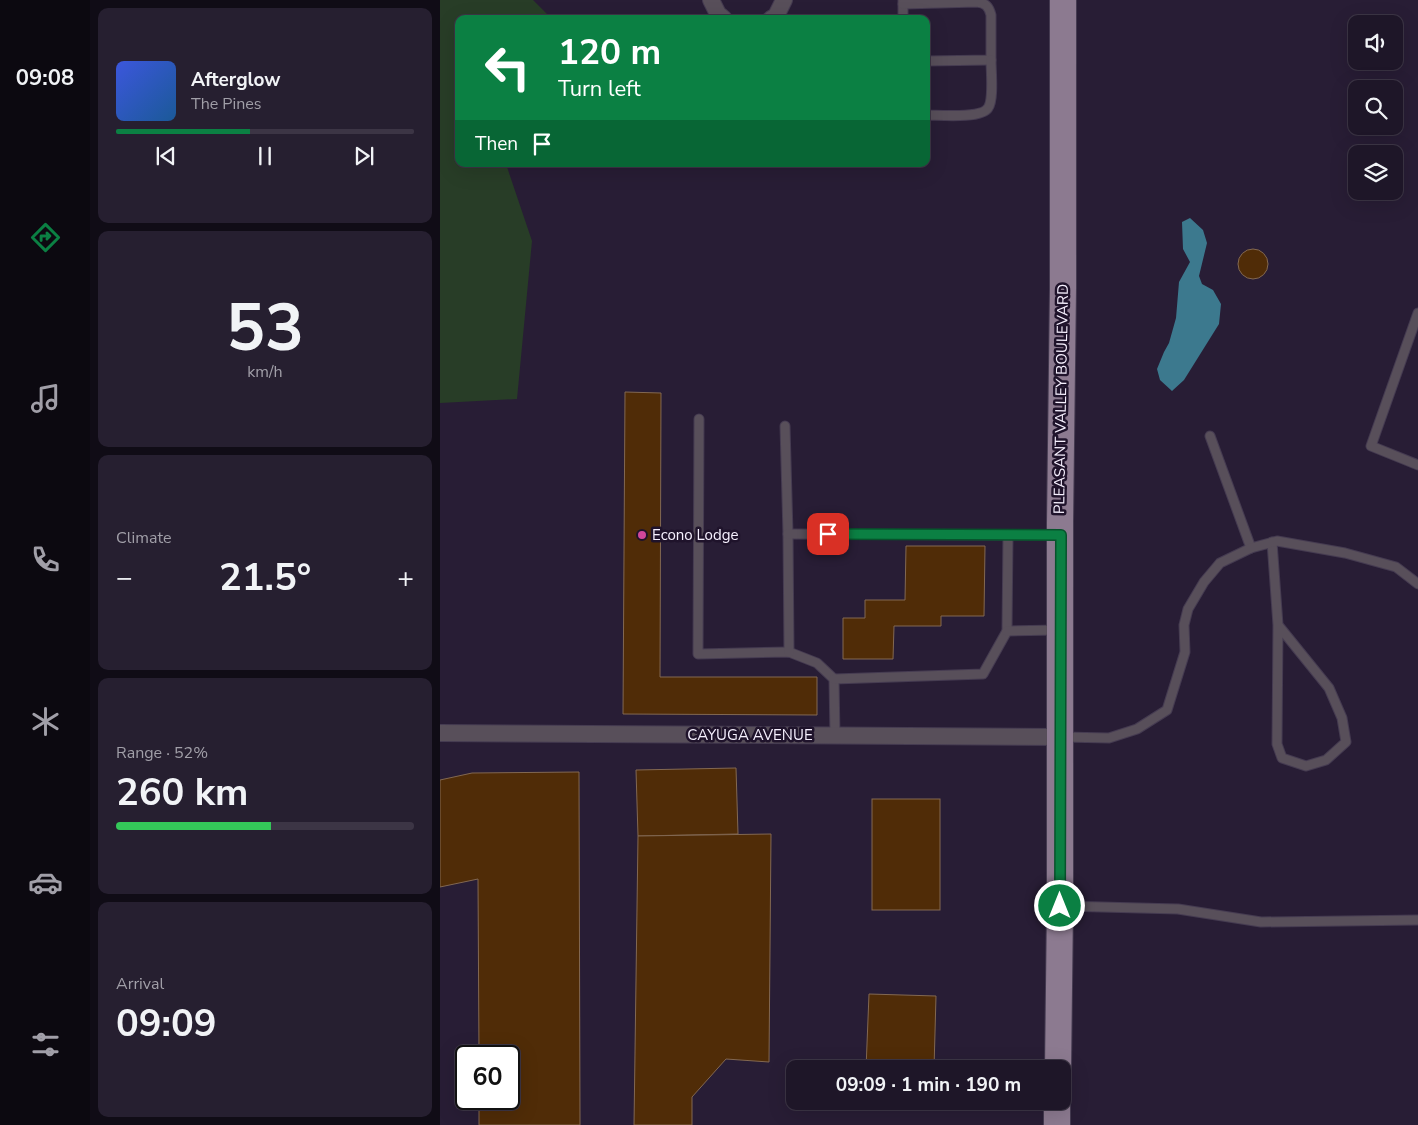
<!DOCTYPE html>
<meta charset="utf-8">
<style>
body{margin:0;font-family:"Nunito Sans",sans-serif;background:#261f30;color:#f1f3f6;height:100vh;display:flex;flex-direction:column;font-size:19px;white-space:nowrap}
*{box-sizing:border-box;margin:0}
p{font-size:16px;color:#a19fa8}
.icon{flex:none;width:28px;height:28px;fill:none;stroke:currentColor;stroke-width:2;stroke-linecap:round;stroke-linejoin:round}
.map{position:relative;flex:1;overflow:hidden}
.drawer{display:flex;flex-direction:column;gap:8px;padding:8px;background:#100c16;width:350px}
.drawer>*{flex:none}
.top-card{position:absolute;left:15px;top:15px;width:475px;height:152px;border-radius:10px;box-shadow:0 5px 20px #0002,0 0 0 1px #3c3545;background:#0b8043;color:#fff;overflow:hidden}
.fabs{position:absolute;left:908px;top:15px;display:grid;gap:10px}
.fabs a{display:grid;place-items:center;width:55px;height:55px;border-radius:10px;background:#1e1628;box-shadow:0 5px 20px #0002,0 0 0 1px #3c3545;font-size:25px}
.speed{position:absolute;left:15px;top:1045px;display:flex;gap:10px;font-size:25px;font-weight:700;text-align:center}
.speed>*{display:grid;place-content:center;width:65px;height:65px;border-radius:50%;background:#1e1628;box-shadow:0 5px 20px #0002,0 0 0 1px #3c3545;line-height:1}
.speed .limit{border:2px solid #111;border-radius:8px;background:#fff;color:#111}
.pin{position:absolute;display:grid;place-items:center;width:42px;height:42px;color:#fff;margin:-21px;border-radius:10px;box-shadow:0 2px 8px #0006}
.me{position:absolute;width:55px;margin:-28px;rotate:0deg;stroke-linejoin:round;filter:drop-shadow(0 0 4px #0008)}
.turn{display:flex;align-items:center;gap:18px;height:105px;padding:0 20px;font-size:22px}
.turn .icon{width:65px;height:65px;stroke-width:2.5}
.turn b{display:block;font-size:35px;line-height:42px}
.then{display:flex;align-items:center;height:48px;padding:0 20px;background:#0003;gap:10px;font-size:19px}
.big{font-size:38px;font-weight:700;line-height:1.1}
.drawer .tile{flex:1;display:flex;flex-direction:column;justify-content:center;gap:8px;min-width:0;padding:0 18px;border-radius:10px;background:#261f30}
.drawer .dial{align-items:center;gap:0}
.dial b{font-size:65px;line-height:1}
.song{display:flex;align-items:center;gap:15px}
.cover{width:60px;height:60px;border-radius:8px;background:linear-gradient(135deg,hsl(230 70% 55%),hsl(210 70% 35%))}
.played{height:5px;border-radius:2px;background:linear-gradient(90deg,#0b8043 45%,#3c3545 45%)}
.keys{display:flex;justify-content:space-around;direction:ltr}
.heat{display:flex;justify-content:space-between;align-items:center;font-size:28px;direction:ltr}
.charge{height:8px;border-radius:4px;background:linear-gradient(90deg,#34c759 52%,#3c3545 0)}
.trip{position:absolute;left:346px;top:1060px;width:285px;height:50px;border-radius:10px;background:#1e1628;box-shadow:0 5px 20px #0002,0 0 0 1px #3c3545;font-weight:700;line-height:50px;text-align:center}
main{display:flex;flex:1;min-height:0}
.tab-bar{display:flex;flex-direction:column;width:90px;justify-content:space-around;align-items:center;background:#0c0910;color:#a19fa8}
.tab-bar .icon{width:35px;height:35px}
.tab-bar .current{color:#0b8043}
.tab-bar b{font-size:22px;color:#f1f3f6}
.map>svg:first-child{display:block}
.green{fill:#283d27}
.water{fill:#3c798e}
.building{fill:#502c07;stroke:#826852}
.lines{fill:none;stroke-linecap:round;stroke-linejoin:round}
.lane-casing{stroke:#453b51;stroke-width:11}
.street-casing{stroke:#453b51;stroke-width:18}
.primary-casing{stroke:#453b51;stroke-width:28}
.lane{stroke:#584f5a;stroke-width:9}
.street{stroke:#584f5a;stroke-width:16}
.primary{stroke:#8c7a90;stroke-width:26}
.route-casing{stroke:#07532c;stroke-width:12}
.route{stroke:#0b8043;stroke-width:9}
.hotel-dot{fill:#d1479c;stroke:#1f132b;stroke-width:2}
.labels{text-anchor:middle;dominant-baseline:central;stroke-width:5;stroke-linejoin:round;paint-order:stroke}
.street-label{font-size:15px;fill:#f7f1ff;stroke:#1f132b}
.poi-label{font-size:15px;fill:#f7f1ff;stroke:#1f132b;text-anchor:start}
</style>
<main>
<nav class="tab-bar">
<b>09:08</b>
<svg class="icon current" aria-label="directions" viewBox="0 0 24 24"><path d="M12 3l9 9-9 9-9-9zM9 14v-3h6M13 9l2 2-2 2"/></svg>
<svg class="icon" aria-label="music" viewBox="0 0 24 24"><path d="M9 18V5l10-2v13"/><circle cx="6" cy="18" r="3"/><circle cx="16" cy="16" r="3"/></svg>
<svg class="icon" aria-label="phone" viewBox="0 0 24 24"><path d="M5 4h4l2 5-3 2q2 4 5 5l2-3 5 2v4C11 20 4 13 5 4z"/></svg>
<svg class="icon" aria-label="climate" viewBox="0 0 24 24"><path d="M12 3v18M4 7l16 10M4 17L20 7"/></svg>
<svg class="icon" aria-label="car" viewBox="0 0 24 24"><path d="M5 17H2v-5l4-1 3-4h7l3 4 3 1v5h-3M9 17h6M6 11h13"/><circle cx="7" cy="17" r="2"/><circle cx="17" cy="17" r="2"/></svg>
<svg class="icon" aria-label="filters" viewBox="0 0 24 24"><path d="M4 7h16M4 17h16"/><circle cx="9" cy="7" r="2"/><circle cx="15" cy="17" r="2"/></svg>
</nav>
<section class="drawer">
<div class="tile">
<div class="song"><i class="cover"></i><div><b>Afterglow</b><p>The Pines</p></div></div>
<div class="played"></div>
<div class="keys"><svg class="icon" aria-label="previous" viewBox="0 0 24 24"><path d="M18 5L8 12l10 7zM5 5v14"/></svg><svg class="icon" aria-label="pause" viewBox="0 0 24 24"><path d="M8 5v14M16 5v14"/></svg><svg class="icon" aria-label="next" viewBox="0 0 24 24"><path d="M6 5l10 7-10 7zM19 5v14"/></svg></div>
</div>
<div class="tile dial"><b>53</b><p>km/h</p></div>
<div class="tile"><p>Climate</p>
<div class="heat"><a>−</a><b class="big">21.5°</b><a>+</a></div>
</div>
<div class="tile"><p>Range · 52%</p><b class="big">260 km</b><div class="charge"></div></div>
<div class="tile"><p>Arrival</p><b class="big">09:09</b></div>
</section>
<div class="map">
<svg width="978" height="1125" viewBox="0 0 978 1125">
<rect width="100%" height="100%" fill="#281d35"/>
<path class="green" d="M0 0H93L112 19H19V164H66L92 241 77 399 0 403Z"/>
<path class="water" d="M750 218 763 230 767 243 759 276 762 284 773 290 781 304 779 324 744 380 732 391 720 380 717 369 724 352 729 343 736 318 739 282 750 262 743 249 742 222Z"/>
<g class="building">
<circle cx="813" cy="264" r="15"/>
<path d="M185 392 221 393 220 677H377V715L183 714Z"/>
<path d="M466 546H545L544 616H501V626H454L453 659H403V618H425V600H465Z"/>
<path d="M296 768 298 834 198 836 196 770Z"/>
<path d="M139 772 140 1125H39V1099H69V1056H39L38 879 0 887V780L32 773Z"/>
<rect x="432" y="799" width="68" height="111"/>
<path d="M331 834 329 1062 286 1059 252 1097V1125H194L198 836Z"/>
<path d="M429 994 496 996 494 1069H426Z"/>
<path d="M425 1101H493V1109L425 1107Z"/>
</g>
<g class="lines">
<g class="lane-casing">
<g id="lane">
<path d="M463 0V19"/>
<path d="M463 4 537 2C546 3 549 7 551 15V60L486 61"/>
<path d="M486 115C499 115 541 119 548 108 554 100 551 71 551 60"/>
<path d="M978 313 931 446 978 465"/>
<path d="M259 419 258 654 349 652 377 663 394 679 395 736"/>
<path d="M345 426 348 534 349 652"/>
<path d="M770 436 811 548"/>
<path d="M348 534 568 535 567 631 543 674 394 679"/>
<path d="M568 535H618"/>
<path d="M832 542 838 625 837 744 842 758 866 766 886 760 906 742 902 718 889 688 838 625"/>
<path d="M567 631 619 630"/>
<path d="M623 737 669 738 697 729 727 710 745 652 744 625 748 609 764 582 780 563 811 548 837 541 905 553 956 567 978 584"/>
<path d="M623 906 738 909 821 922 978 920"/>
</g>
</g>
<g class="street-casing">
<g id="street">
<path d="M271 0 278 14 284 19"/>
<path d="M331 19 336 16 344 0"/>
<path d="M0 733 620 737"/>
</g>
</g>
<g class="primary-casing">
<g id="primary">
<path d="M618 1069 620 906V523L623 288V0"/>
<path d="M617 1125V1101"/>
</g>
</g>
<use href="#lane" class="lane"/>
<use href="#street" class="street"/>
<use href="#primary" class="primary"/>
</g>
<g class="lines">
<g class="route-casing">
<path id="route" d="M388 534 621 535 620 906"/>
</g>
<use href="#route" class="route"/>
</g>
<circle class="hotel-dot" cx="202" cy="535" r="5"/>
<g class="labels">
<g class="street-label">
<text transform="translate(621 399) rotate(-89)">PLEASANT VALLEY BOULEVARD</text>
<text x="310" y="735">CAYUGA AVENUE</text>
</g>
<g class="poi-label">
<text x="212" y="535">Econo Lodge</text>
</g>
</g>
</svg>
<div class="fabs">
<a><svg class="icon" aria-label="sound" viewBox="0 0 24 24"><path d="M4 9h4l5-4v14l-5-4H4zM17 9q2 3 0 6"/></svg></a>
<a><svg class="icon" aria-label="search" viewBox="0 0 24 24"><circle cx="10" cy="10" r="6"/><path d="M15 15l6 6"/></svg></a>
<a><svg class="icon" aria-label="layers" viewBox="0 0 24 24"><path d="M12 4l9 5-9 5-9-5zM3 14l9 5 9-5"/></svg></a>
</div>
<div class="speed"><div class="limit">60</div></div>
<div class="pin" style="left:388px;top:534px;background:#d93025"><svg class="icon" aria-label="arrive" viewBox="0 0 24 24"><path d="M6 21V4h12l-3 4 3 4H6"/></svg></div>
<svg class="me" style="left:620px;top:906px" viewBox="-20 -20 40 40"><circle r="17" fill="#0b8043" stroke="#fff" stroke-width="3"/><path d="M0-11L8 9 0 5-8 9z" fill="#fff"/></svg>
<div class="trip">09:09 · 1 min · 190 m</div>
<div class="top-card">
<div class="turn"><svg class="icon" aria-label="left" viewBox="0 0 24 24"><path d="M17 20v-9H6M10 6l-5 5 5 5"/></svg><div><b>120 m</b>Turn left</div></div>
<div class="then">Then<svg class="icon" aria-label="arrive" viewBox="0 0 24 24"><path d="M6 21V4h12l-3 4 3 4H6"/></svg></div>
</div>
</div>
</main>
